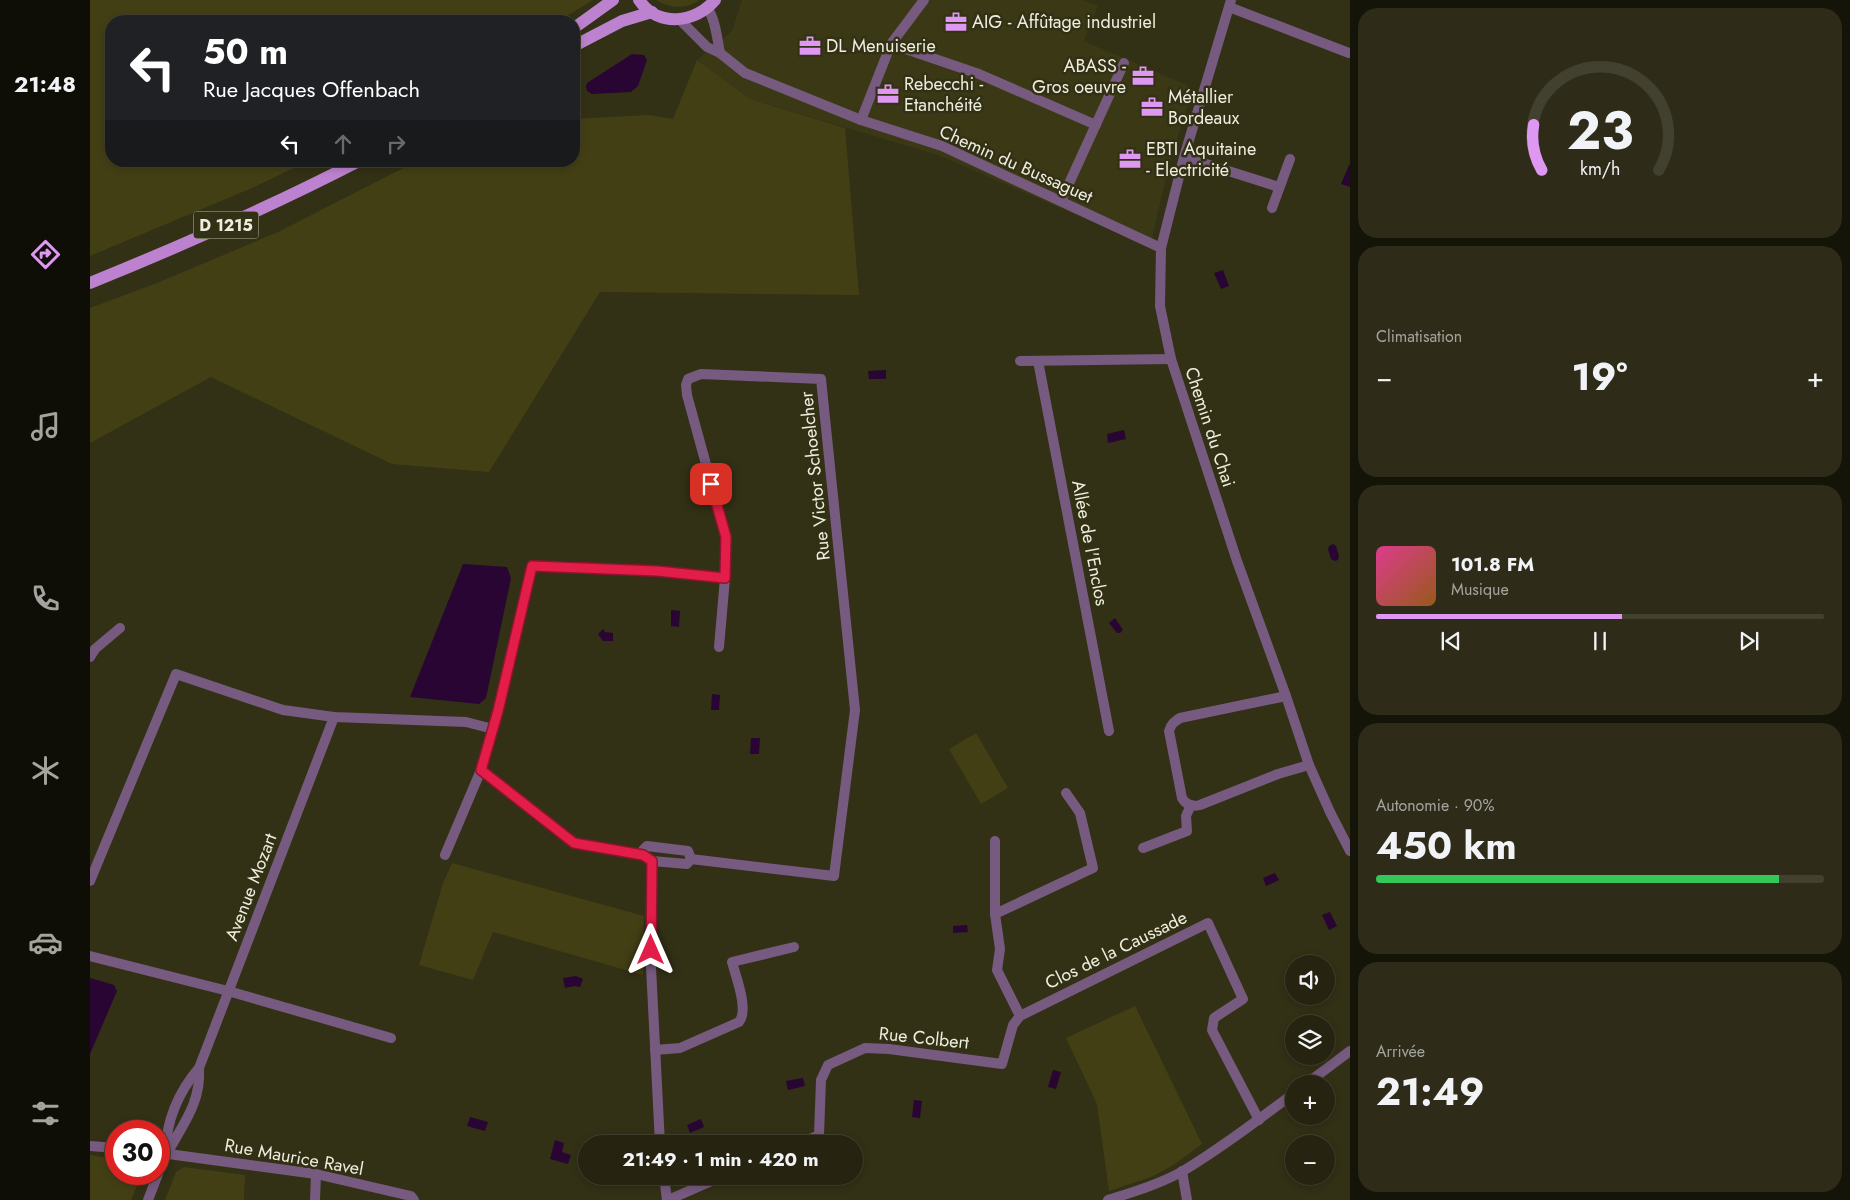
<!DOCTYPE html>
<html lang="fr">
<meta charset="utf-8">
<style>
body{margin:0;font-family:Jost,sans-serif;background:#2e2c19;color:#f1f3f6;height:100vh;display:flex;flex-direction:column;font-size:19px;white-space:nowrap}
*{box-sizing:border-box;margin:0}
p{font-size:16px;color:#a4a49f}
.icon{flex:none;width:28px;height:28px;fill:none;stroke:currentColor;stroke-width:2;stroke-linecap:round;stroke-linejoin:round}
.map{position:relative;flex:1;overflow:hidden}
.panel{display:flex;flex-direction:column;gap:8px;padding:8px;background:#151409;width:500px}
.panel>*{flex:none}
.top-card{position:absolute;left:15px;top:15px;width:475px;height:152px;border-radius:20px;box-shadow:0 2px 8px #0003,0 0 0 1px #424130;background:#202124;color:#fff;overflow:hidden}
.tools{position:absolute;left:1195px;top:955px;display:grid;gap:10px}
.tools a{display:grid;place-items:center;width:50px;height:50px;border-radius:50%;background:#262410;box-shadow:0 2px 8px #0003,0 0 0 1px #424130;font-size:25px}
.speed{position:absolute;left:15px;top:1120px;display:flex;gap:10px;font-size:25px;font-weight:700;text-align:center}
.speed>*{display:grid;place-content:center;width:65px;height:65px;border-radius:50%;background:#262410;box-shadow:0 2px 8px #0003,0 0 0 1px #424130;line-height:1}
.speed .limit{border:8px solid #d22;background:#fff;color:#111}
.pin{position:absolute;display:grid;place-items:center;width:42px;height:42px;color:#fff;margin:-21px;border-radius:10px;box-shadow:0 2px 8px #0006}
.me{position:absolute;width:55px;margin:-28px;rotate:0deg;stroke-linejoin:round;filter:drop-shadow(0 0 4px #0008)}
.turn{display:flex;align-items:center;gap:18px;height:105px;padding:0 15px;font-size:22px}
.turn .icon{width:65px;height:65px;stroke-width:2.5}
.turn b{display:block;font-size:35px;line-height:42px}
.lanes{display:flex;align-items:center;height:48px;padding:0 15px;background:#0003;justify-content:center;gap:25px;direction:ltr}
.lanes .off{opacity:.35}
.big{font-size:38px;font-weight:700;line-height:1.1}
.panel .widget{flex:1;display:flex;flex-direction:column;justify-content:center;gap:8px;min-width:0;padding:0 18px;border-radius:20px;background:#2e2c19}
.panel .dial{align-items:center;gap:0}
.dial svg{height:130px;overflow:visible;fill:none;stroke:#424130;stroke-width:7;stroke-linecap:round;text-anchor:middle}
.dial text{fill:#f1f3f6;stroke:none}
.song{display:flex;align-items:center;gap:15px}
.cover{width:60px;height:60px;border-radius:8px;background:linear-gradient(135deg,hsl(330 70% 55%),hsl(30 70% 35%))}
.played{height:5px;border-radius:2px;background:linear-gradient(90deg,#de98f2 55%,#424130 55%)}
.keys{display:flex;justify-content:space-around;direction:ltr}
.heat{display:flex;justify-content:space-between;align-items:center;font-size:28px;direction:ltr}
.charge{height:8px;border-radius:4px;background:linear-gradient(90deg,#34c759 90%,#424130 0)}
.trip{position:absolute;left:488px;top:1135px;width:285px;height:50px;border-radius:25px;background:#262410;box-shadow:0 2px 8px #0003,0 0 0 1px #424130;font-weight:700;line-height:50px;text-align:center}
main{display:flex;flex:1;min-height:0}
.dock{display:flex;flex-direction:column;width:90px;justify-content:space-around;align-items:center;background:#0f0e06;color:#a4a49f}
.dock .icon{width:35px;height:35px}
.dock .selected{color:#de98f2}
.dock b{font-size:22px;color:#f1f3f6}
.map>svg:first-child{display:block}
.built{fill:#3b3915}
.green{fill:#433f15}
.water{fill:#290533}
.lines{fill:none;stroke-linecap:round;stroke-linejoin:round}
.street{stroke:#765a7f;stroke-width:10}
.primary{stroke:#bd82cf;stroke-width:12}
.route-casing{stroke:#92132f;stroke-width:12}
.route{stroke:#e11d48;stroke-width:9}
.labels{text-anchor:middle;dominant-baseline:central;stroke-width:5;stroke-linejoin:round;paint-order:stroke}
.shield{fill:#323015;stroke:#b6b5a2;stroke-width:1}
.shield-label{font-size:16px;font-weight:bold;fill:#efeede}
.poi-label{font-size:18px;fill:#efeede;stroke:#323015;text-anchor:start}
.street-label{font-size:18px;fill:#efeede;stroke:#323015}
</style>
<main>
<nav class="dock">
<b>21:48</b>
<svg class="icon selected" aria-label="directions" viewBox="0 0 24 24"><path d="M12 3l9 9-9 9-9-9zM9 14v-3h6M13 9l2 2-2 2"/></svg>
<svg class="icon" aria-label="music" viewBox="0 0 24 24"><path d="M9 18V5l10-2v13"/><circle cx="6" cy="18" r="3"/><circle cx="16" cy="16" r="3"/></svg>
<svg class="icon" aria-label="phone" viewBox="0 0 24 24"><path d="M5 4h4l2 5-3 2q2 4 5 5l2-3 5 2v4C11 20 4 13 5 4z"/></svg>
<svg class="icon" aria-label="climate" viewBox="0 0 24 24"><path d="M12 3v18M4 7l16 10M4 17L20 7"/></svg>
<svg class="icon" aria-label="car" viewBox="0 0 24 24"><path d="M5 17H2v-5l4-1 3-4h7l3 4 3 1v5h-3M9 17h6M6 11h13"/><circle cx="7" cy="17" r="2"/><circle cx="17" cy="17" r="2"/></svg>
<svg class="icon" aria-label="filters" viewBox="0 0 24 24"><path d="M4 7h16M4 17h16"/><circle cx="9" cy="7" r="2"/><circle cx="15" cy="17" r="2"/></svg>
</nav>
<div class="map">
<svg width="1260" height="1200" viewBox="0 0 1260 1200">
<rect width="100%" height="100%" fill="#323015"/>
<path class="built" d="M652 0H993L1008 6 994 41 1103 88 1078 168 1060 247 848 155 660 99 607 60 642 31Z"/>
<g class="green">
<path d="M0 0H503L469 21H21V161H219L162 188 0 256Z"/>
<path d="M566 0H609C596 10 579 8 566 0Z"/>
<path d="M607 60 660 99 755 128 769 295 510 292 399 472 302 464 121 377 0 443V308L67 283 188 232 327 161H484V119L559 115 583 119Z"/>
<path d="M886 733 918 788 891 804 859 749Z"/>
<path d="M362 863 554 916 553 975 403 932 383 980 329 965 353 883Z"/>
<path d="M1045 1006 1112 1144 1082 1166 1061 1177 1019 1191 1007 1104 976 1038Z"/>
<path d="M0 1155 26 1159V1174H48V1184L41 1200H0Z"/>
<path d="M94 1167 155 1175 154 1200H75L86 1172Z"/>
</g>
<g class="water">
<path d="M542 54 554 55 557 60 548 86 541 92 502 94 497 91 496 87 497 83Z"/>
<path d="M1259 165H1260V187L1251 184Z"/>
<path d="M1133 270 1139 286 1131 289 1124 273Z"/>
<path d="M796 370V379H779L778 371Z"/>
<path d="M1034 430 1036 439 1018 443 1017 434Z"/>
<path d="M1243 544 1246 546 1249 556 1248 560 1245 561 1241 559 1238 549 1239 546Z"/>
<path d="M373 564 417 567 421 578 396 698 389 704 320 697Z"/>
<path d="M581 610 590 611 589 627 581 626Z"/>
<path d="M1025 618 1033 630 1030 633H1027L1019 623Z"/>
<path d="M513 629 515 632 523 633V641H513L508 634Z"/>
<path d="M622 694 630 695 629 710H621Z"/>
<path d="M661 738H670L669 754H660Z"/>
<path d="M1185 873 1189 880 1176 886 1173 878Z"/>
<path d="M1240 912 1247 926 1239 930 1232 915Z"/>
<path d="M877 925 878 932 863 933V926Z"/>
<path d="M486 976 493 979 490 987 485 986 475 988 473 978Z"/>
<path d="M0 978 24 985 27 991 0 1054Z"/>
<path d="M963 1070 971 1072 966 1089 958 1087Z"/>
<path d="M713 1078 715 1086 698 1090 696 1081Z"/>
<path d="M824 1100 832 1101 830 1118 822 1117Z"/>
<path d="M380 1117 398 1122 395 1131 377 1126Z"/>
<path d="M611 1119 614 1127 600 1133 597 1125Z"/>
<path d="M465 1140 474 1143 472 1152 481 1155 478 1164 460 1159Z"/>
</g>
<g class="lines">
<g class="street">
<path d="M1141 0 1094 157 1071 248 1070 306 1081 359 1147 561 1196 696 1219 765 1240 812 1260 851"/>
<path d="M1139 7 1259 53"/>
<path d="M618 9C626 21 627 39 630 53"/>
<path d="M590 20 617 47 630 53 655 73 771 120 852 146 1071 248"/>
<path d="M801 44 889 74 1006 125"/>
<path d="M771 120 801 44 834 0"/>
<path d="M1094 157 1189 187"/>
<path d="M971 201 1034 63"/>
<path d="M1182 208 1200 159"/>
<path d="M930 361 1081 359"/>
<path d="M948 361 1019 731"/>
<path d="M629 647 635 578"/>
<path d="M0 657 5 649 30 628"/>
<path d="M1196 696 1090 718C1084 722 1081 724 1079 731L1092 798C1096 805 1102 807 1110 805L1188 774 1219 765"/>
<path d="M391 770 484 843 553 855 562 861"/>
<path d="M905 841V914"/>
<path d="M1053 848 1097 831 1096 816 1101 805"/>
<path d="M355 855 391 770 408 711 442 566 553 570 635 578 636 537 597 395 596 385 598 379 611 374 731 379 765 710 744 876 601 859 597 864 562 861"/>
<path d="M553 855V850L557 846 598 851 601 859"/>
<path d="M562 861 561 967 570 1144"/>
<path d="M0 881 86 674 193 710 244 717 376 722 403 729"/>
<path d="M0 956 138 991 301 1038"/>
<path d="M930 1016 907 970 910 949 905 914 1003 868 990 813 976 793"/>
<path d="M565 1050 590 1048 649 1022C659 1010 646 977 642 962L704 947"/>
<path d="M1216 1084 1260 1051"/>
<path d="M708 1144 729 1135 731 1080 738 1065 775 1048 799 1049 912 1064 923 1025 930 1016 1118 923 1153 999 1124 1018 1122 1030 1169 1120"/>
<path d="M0 1146 26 1148"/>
<path d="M71 1153 226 1174 321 1196 324 1200"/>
<path d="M76 1154C75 1122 89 1091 109 1068L244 717"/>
<path d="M69 1171C83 1134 112 1110 109 1068"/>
<path d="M1092 1171 1097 1200"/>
<path d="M574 1176 577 1200"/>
<path d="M58 1200 68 1174"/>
<path d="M225 1200 226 1174"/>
<path d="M578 1200 633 1176"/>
<path d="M1018 1200C1043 1192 1070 1184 1093 1171 1131 1148 1168 1120 1204 1093"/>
</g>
<g class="primary">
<path d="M549 0C568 28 606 23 625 0"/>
<path d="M484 28 523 0"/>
<path d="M484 46 532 21 562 12"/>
<path d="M0 283C91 246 182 206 269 161"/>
</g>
</g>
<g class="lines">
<g class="route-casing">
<path id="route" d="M561 950 562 861 553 855 484 843 391 770 408 711 442 566 567 571 635 578 636 537 621 484"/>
</g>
<use href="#route" class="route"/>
</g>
<defs>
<g id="office-bare" transform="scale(1.725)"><path d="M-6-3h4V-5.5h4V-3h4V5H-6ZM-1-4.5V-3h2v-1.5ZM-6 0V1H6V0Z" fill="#de98f2" stroke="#323015" stroke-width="2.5" paint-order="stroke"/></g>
</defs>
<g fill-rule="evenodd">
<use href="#office-bare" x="866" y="22"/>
<use href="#office-bare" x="720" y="46"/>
<use href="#office-bare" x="1053" y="76"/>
<use href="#office-bare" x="798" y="94"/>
<use href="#office-bare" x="1062" y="107"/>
<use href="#office-bare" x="1040" y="159"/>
</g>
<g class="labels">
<rect class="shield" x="103.5" y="211.5" width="65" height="27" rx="4"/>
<g class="shield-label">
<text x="136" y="225">D 1215</text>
</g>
<g class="poi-label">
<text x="882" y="22">AIG - Affûtage industriel</text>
<text x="736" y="46">DL Menuiserie</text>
<text x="1036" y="66" text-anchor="end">ABASS -<tspan x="1036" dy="21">Gros oeuvre</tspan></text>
<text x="814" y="84">Rebecchi -<tspan x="814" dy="21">Etanchéité</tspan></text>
<text x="1078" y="97">Métallier<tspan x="1078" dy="21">Bordeaux</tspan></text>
<text x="1056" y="149">EBTI Aquitaine<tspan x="1056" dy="21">- Electricité</tspan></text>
</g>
<g class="street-label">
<text transform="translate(926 164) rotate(24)">Chemin du Bussaguet</text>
<text transform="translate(1120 427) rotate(72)">Chemin du Chai</text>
<text transform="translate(725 476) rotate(-96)">Rue Victor Schoelcher</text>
<text transform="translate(1000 543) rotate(79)">Allée de l'Enclos</text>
<text transform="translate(161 887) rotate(-69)">Avenue Mozart</text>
<text transform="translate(1026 950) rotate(-26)">Clos de la Caussade</text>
<text transform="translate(834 1038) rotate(6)">Rue Colbert</text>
<text transform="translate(204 1157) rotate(10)">Rue Maurice Ravel</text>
</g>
</g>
</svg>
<div class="tools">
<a><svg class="icon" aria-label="sound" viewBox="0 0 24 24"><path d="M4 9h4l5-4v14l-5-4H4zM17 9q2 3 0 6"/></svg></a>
<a><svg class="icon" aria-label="layers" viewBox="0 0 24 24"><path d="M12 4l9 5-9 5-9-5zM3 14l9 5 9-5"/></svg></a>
<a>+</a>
<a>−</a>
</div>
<div class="speed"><div class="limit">30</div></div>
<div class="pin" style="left:621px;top:484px;background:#d93025"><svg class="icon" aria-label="arrive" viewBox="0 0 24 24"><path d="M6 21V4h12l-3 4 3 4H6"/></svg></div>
<svg class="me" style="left:561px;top:950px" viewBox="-20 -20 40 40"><path d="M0-17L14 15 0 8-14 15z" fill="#e11d48" stroke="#fff" stroke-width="4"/></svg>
<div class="trip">21:49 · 1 min · 420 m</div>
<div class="top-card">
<div class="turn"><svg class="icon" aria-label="left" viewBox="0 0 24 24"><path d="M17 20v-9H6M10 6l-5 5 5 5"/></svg><div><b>50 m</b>Rue Jacques Offenbach</div></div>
<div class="lanes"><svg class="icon" aria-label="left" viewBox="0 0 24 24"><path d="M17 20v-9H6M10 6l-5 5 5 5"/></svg><svg class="icon off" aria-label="ahead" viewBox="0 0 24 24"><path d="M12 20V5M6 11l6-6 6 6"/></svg><svg class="icon off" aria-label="right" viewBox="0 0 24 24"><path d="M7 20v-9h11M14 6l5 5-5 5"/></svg></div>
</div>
</div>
<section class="panel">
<div class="widget dial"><svg viewBox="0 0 100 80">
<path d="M14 69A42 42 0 1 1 86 69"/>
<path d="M14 69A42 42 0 0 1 9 41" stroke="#de98f2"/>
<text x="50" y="56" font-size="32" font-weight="700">23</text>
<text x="50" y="72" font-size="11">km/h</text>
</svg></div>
<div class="widget"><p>Climatisation</p>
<div class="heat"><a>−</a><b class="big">19°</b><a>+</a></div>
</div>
<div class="widget">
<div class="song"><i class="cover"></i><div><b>101.8 FM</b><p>Musique</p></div></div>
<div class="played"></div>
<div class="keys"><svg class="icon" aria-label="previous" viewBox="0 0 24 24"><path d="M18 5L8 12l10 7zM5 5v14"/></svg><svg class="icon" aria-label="pause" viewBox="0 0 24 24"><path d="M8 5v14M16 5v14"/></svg><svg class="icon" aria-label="next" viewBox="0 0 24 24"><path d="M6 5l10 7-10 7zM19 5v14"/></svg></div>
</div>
<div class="widget"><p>Autonomie · 90%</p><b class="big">450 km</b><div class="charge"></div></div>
<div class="widget"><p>Arrivée</p><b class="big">21:49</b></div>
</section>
</main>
